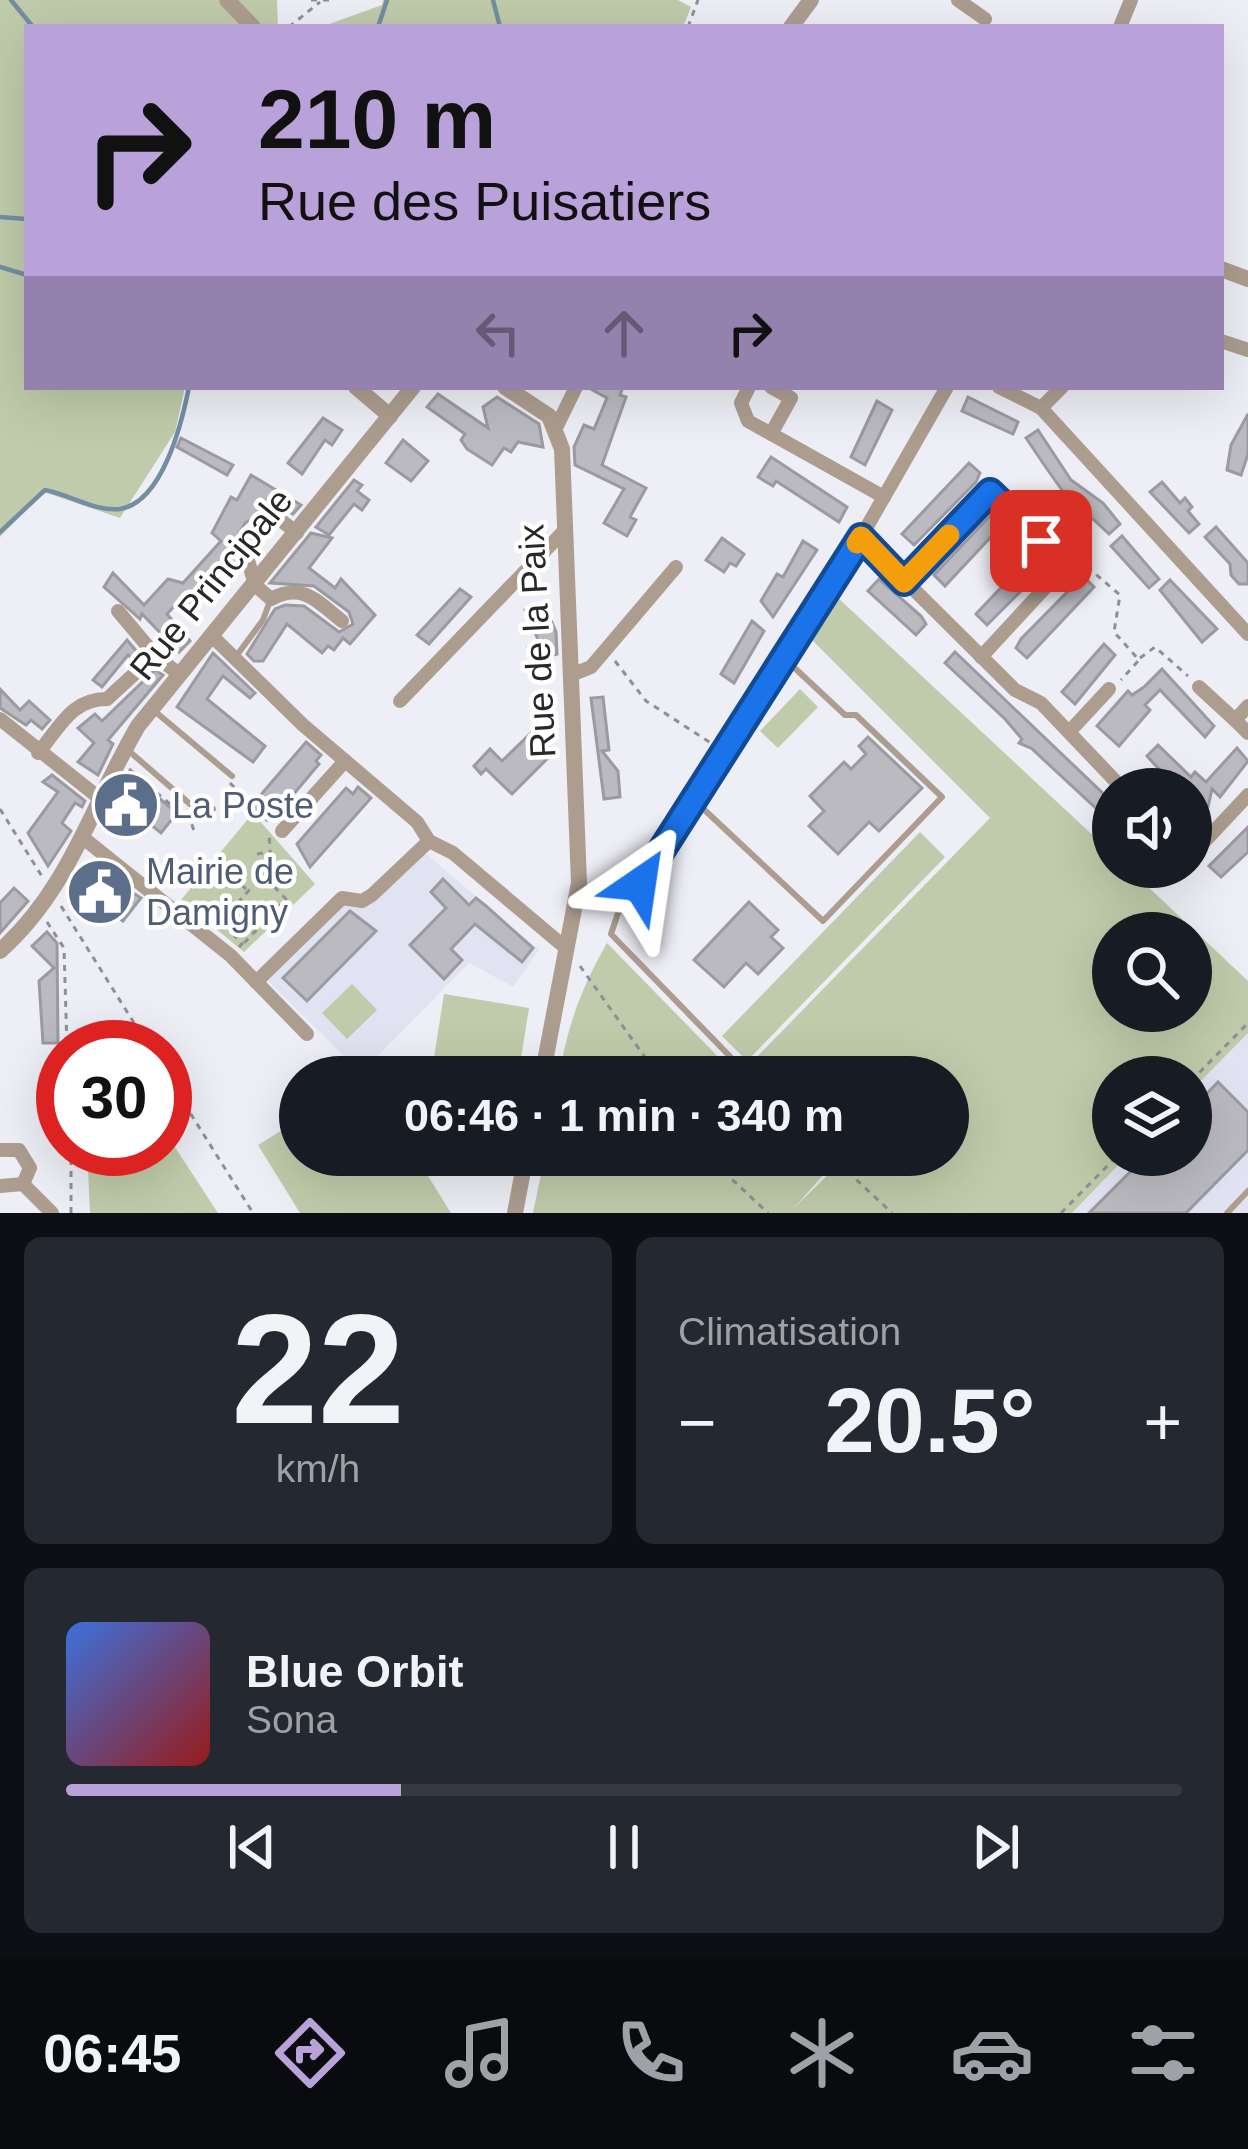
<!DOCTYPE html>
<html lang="fr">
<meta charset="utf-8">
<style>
body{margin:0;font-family:Helvetica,sans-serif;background:#242831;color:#f1f3f6;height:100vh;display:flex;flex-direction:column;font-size:45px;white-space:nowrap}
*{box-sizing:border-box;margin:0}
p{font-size:39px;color:#9ea1a6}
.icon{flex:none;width:66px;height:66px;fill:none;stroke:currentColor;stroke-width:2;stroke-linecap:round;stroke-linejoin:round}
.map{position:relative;height:1213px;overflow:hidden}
.side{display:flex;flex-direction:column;gap:24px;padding:24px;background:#0d0f14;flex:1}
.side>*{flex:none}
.banner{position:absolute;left:24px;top:24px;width:1200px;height:366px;border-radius:0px;box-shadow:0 12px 48px #0002;background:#b9a2d9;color:#111;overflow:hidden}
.fabs{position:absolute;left:1092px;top:768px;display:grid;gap:24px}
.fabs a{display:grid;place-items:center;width:120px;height:120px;border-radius:50%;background:#171b24;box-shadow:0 12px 48px #0002;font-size:60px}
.speed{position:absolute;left:36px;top:1020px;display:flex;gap:24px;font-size:60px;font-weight:700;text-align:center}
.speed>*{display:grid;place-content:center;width:156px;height:156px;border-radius:50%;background:#171b24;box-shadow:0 12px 48px #0002;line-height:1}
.speed .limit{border:18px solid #d22;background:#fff;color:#111}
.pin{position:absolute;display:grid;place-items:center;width:102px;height:102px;color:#fff;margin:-51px;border-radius:24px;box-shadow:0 6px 18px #0006}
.me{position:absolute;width:132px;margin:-66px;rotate:32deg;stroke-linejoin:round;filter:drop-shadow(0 0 9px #0008)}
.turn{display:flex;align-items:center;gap:42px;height:252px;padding:0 36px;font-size:54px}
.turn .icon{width:156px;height:156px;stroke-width:2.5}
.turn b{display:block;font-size:84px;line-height:102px}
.lanes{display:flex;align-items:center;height:114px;padding:0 36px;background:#0003;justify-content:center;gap:60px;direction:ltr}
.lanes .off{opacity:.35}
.big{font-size:90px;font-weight:700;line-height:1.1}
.side .widget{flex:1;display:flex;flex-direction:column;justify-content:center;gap:18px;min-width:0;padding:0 42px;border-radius:18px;background:#242831}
.side .dial{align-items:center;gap:0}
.dial b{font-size:156px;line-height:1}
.song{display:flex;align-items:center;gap:36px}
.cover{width:144px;height:144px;border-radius:18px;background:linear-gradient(135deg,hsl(220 70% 55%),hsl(0 70% 35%))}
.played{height:12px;border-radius:6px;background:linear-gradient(90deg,#b9a2d9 30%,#363941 30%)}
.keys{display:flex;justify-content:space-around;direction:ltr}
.heat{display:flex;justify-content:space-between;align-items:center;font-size:66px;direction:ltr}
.side .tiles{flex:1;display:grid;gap:24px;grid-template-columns:1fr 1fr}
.widget:last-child{grid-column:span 2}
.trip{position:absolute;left:279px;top:1056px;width:690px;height:120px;border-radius:60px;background:#171b24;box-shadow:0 12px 48px #0002;font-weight:700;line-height:120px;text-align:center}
.tab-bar{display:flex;height:192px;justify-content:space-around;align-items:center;background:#090b0e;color:#9ea1a6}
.tab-bar .icon{width:84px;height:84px}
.tab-bar .selected{color:#b9a2d9}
.tab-bar b{font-size:54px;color:#f1f3f6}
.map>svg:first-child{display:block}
.built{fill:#e2e3f2}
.green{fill:#bfcbaa;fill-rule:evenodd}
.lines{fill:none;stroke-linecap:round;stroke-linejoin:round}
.stream{stroke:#738ea3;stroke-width:4.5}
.building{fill:#babac0;stroke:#9b9aa1;stroke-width:3}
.path{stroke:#8f8f95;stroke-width:3;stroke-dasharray:6 6;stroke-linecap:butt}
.service{stroke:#ac9d8f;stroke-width:6}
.minor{stroke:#ac9d8f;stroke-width:14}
.tertiary{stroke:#ac9d8f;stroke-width:16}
.route-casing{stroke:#114b97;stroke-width:30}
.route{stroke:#1a73e8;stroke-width:21}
.slow{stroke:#f59e0b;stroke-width:21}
.labels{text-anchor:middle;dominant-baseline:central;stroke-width:9;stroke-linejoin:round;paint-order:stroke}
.street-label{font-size:36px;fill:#28282b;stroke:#fff}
.service-label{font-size:36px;fill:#4e5e75;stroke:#fff;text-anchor:start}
</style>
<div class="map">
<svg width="1248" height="1213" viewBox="0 0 1248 1213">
<rect width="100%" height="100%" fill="#eeeef6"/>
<g class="built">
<path d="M422 850 539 950 513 987 469 963 367 1067 345 1057 266 979 347 900 362 906Z"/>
<path d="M1248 1033V1213H1072L1128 1155H1191V1091Z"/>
</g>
<g class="green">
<path d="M0 0H277L278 27H27V387H185L175 432 120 518 44 492 0 537Z"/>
<path d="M383 0H678L691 7 683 27H321L382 5Z"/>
<path d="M837 597 1113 854V867H1127L1248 981V1033L1191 1091V1077H1113V1155H1128L1072 1213H533L545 1155H595L609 1176 628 1155H805L825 1173 794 1208 843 1160 840 1155H948V1077H759L748 1066 990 818 812 640ZM1113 933H1191V1011H1113Z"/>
<path d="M800 689 818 707 778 748 760 731Z"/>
<path d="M253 813 315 884 244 952 181 900Z"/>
<path d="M920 832 945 857 747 1061 722 1036Z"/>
<path d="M607 943 732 1071 725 1077H574L562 1060C571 1016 585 981 607 943Z"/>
<path d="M352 984 377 1010 347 1039 322 1013Z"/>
<path d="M444 994 529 1008 518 1077H431Z"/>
<path d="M300 1119V1155H415L451 1213H300L258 1145Z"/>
<path d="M165 1132 218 1213H90L87 1149H165Z"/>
</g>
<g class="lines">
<g class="stream">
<path d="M11 0 33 27"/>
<path d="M493 0 500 27"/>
<path d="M378 27 387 0"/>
<path d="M0 217 26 219 27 206"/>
<path d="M0 267 27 275"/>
<path d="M0 532 45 490C68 494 96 512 120 509 163 502 182 422 189 387"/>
</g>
</g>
<g class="building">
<path d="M587 387H623L620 395 626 397 602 465 646 488 630 517 636 520 627 536 604 523 624 489 575 465 574 447 584 425 594 429 607 398Z"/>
<path d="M438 394 488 428 483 407 497 397 539 424 543 447 518 442 511 452 504 448 492 465 467 449 461 440 465 434 427 407Z"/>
<path d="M968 397 1018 422 1013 434 962 411Z"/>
<path d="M877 401 892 410 865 465 851 457Z"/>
<path d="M1248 414V454L1241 475 1227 470 1231 445Z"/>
<path d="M323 418 342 430 332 445 325 440 302 474 288 463Z"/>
<path d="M1038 430 1071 480 1103 503 1120 524 1109 534 1062 490 1047 469 1026 438Z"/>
<path d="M181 438 233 465 227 475 177 447Z"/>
<path d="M403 440 428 461 411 481 386 463Z"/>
<path d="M771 457 847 507 839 522 776 481 773 486 758 477Z"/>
<path d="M969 463 980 473 976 482 914 545 902 534Z"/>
<path d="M251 475 301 505 293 514 267 500 259 515 245 523 229 551 237 562 230 571 226 568 188 606 181 599 167 614 190 641 179 652 142 614 140 619 104 587 113 573 144 605 168 579 183 583 221 541 212 533 231 497 237 500Z"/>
<path d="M354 480 362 485 357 491 369 500 362 510 354 504 329 535 316 527Z"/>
<path d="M1162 482 1180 503 1185 498 1192 507 1188 511 1199 524 1189 533 1150 492Z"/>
<path d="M990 516 1001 526 945 586 934 575Z"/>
<path d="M1216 527 1248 563V584H1239L1231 575 1230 564 1205 537Z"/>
<path d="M311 533 332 538 309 568 335 588 341 579 375 615 350 644 343 638 334 650 328 646 322 653 287 624 263 661H254L247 654 275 609 285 605 304 606 339 632 353 624 349 612 314 586 270 583Z"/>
<path d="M1122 536 1159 579 1149 588 1111 546Z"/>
<path d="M722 538 744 554 736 566 730 563 724 572 706 560Z"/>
<path d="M803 541 817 550 773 617 761 601 777 574 783 577Z"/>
<path d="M1032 555 1043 566 1038 574 987 625 976 614Z"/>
<path d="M1083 576 1094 587 1027 658 1016 648 1021 639Z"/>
<path d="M879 579 921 616 926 624 916 635 868 591Z"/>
<path d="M1170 580 1217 629 1202 642 1160 590Z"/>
<path d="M460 589 471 597 429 644 417 635Z"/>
<path d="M544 603 556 632 557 654 531 661 528 648 540 644 525 610Z"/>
<path d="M752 621 764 631 734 683 721 674Z"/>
<path d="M127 640 139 654 133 660 128 655 102 687 93 680Z"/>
<path d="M1104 644 1115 655 1075 704 1062 692Z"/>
<path d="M955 652 1113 803V824L1031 748 1019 743 1022 739 1005 719 945 663Z"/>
<path d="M213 653 255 693 250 698 223 676 207 699 265 746 253 762 177 707Z"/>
<path d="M1162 669 1214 726 1205 737 1160 690 1145 705 1150 710 1119 746 1097 726 1128 691 1132 695 1144 687Z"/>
<path d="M155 670 163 675 108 740 113 744 98 775 78 762 94 743 78 728 95 714 102 721Z"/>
<path d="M0 689 20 710 29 701 50 720 42 729 31 720 26 725 0 708Z"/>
<path d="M603 697 609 750 602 751 618 771 620 797 604 799 591 698Z"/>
<path d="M532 732 554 752 512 794 486 769 481 774 474 766 490 749 502 761Z"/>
<path d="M868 737 922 788 879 831 869 822 838 854 809 826 824 811 810 796 844 762 851 769 866 754 859 746Z"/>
<path d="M306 742 321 755 316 761 319 764 276 815 272 811 267 817 253 804Z"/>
<path d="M1158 745 1191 777 1195 772 1206 782 1237 748 1248 761 1220 797 1212 789 1208 807 1191 821V789H1177L1147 756Z"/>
<path d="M52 775 85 801 82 807 75 803 62 823 71 831 48 866 28 833 58 792 43 782Z"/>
<path d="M136 779 177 813 161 833 134 811 130 817 115 806Z"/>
<path d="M358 787 371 798 310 867 297 844 346 788 353 794Z"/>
<path d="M1248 827V852L1221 877 1209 866Z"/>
<path d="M103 874 141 898 123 921 81 892 94 875 99 879Z"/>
<path d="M443 879 469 905 476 898 486 906 533 948 522 962 475 924 451 949 462 960 444 979 410 945 446 908 431 892Z"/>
<path d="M14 888 28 901 0 933V903Z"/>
<path d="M749 902 778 930 771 937 783 948 758 974 746 963 724 987 694 960Z"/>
<path d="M350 911 376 931 307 1001 283 978Z"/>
<path d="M47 932 57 943 58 1043H43L39 981 54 968 32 946Z"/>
<path d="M1218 1082 1248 1112V1150L1186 1213H1089L1147 1155H1191V1110Z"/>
</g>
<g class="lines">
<g class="path">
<path d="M311 0H332"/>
<path d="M289 27 320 2"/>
<path d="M688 27 698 0"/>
<path d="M1078 559 1120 595 1114 632 1139 660 1121 680"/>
<path d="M1140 658 1155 647 1188 676"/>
<path d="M615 661 646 701 711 743"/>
<path d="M129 769 191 822 195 834"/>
<path d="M230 783 269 822"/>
<path d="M0 809 43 878"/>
<path d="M257 854 268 852"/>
<path d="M225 869 246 889"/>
<path d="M232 873 243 863"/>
<path d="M61 906 149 1047"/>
<path d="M47 922 64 948 67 1047"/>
<path d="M244 943 286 899 264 876"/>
<path d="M239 947 242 944 221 921 271 866 269 833"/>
<path d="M580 966 659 1077"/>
<path d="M165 1073 253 1213"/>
<path d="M1191 1081 1248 1023"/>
<path d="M706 1155 768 1213"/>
<path d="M830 1155 892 1213"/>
<path d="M71 1213V1149"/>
<path d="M1061 1213 1118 1155"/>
</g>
<g class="service">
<path d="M237 655 263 620 270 601"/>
<path d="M152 709 232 776"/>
<path d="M129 751 190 804 213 809"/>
<path d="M696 802 823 921 942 797 856 715H845L785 659"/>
<path d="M619 910 611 934 750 1077"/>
<path d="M1227 1213 1248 1191"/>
</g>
<g class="minor">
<path d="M958 0 985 19"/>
<path d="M1120 27 1131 0"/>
<path d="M1221 341 1248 350"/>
<path d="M749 387 741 403 748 421 884 497"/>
<path d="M771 387 791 398 771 434"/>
<path d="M999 387 1041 408 1248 634"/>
<path d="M1041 408 1062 387"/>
<path d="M556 428 576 387"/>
<path d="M297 533 278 518 260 527 246 553 255 585 271 599C302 582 317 601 342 621"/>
<path d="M861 537 1015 690 1041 703 1123 789"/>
<path d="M905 582 990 492 1066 565 981 657"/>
<path d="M118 611 155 655"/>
<path d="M212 636 303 725 417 822 429 841 453 853 567 949"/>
<path d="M571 675 591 667 676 567"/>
<path d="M1199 687 1235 720"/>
<path d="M400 701 563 532"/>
<path d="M1248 706 1235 720 1248 733"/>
<path d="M0 719 98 797"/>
<path d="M1070 731 1109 689"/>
<path d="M38 753C60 727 71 699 107 699L155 655 180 675"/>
<path d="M282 831 345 761"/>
<path d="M82 837 231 956 307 1034"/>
<path d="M1191 845 1204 842 1248 795"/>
<path d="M578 897 620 906 630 900 861 537 947 387"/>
<path d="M256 982 342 898 362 901 372 895 429 841"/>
<path d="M0 1150H19L30 1168 23 1184 0 1186"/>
<path d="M23 1184 52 1213"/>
</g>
<g class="tertiary">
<path d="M227 0 253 27"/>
<path d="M791 27 811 0"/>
<path d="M1221 269 1248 279"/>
<path d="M356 387 390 416"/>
<path d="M505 387 549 416 562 449 579 883 542 1077"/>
<path d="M0 951C71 887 91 806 138 726L413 387"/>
<path d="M515 1213 526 1155"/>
</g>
</g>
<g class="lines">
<g class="route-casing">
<path id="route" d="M640 884 861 537 904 582 990 492 1041 541"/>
</g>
<use href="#route" class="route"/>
<path class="slow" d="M857 543 861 537 904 582 949 535"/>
</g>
<defs>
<g id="civic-disc" transform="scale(3.45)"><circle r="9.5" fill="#5c6f8a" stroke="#fff"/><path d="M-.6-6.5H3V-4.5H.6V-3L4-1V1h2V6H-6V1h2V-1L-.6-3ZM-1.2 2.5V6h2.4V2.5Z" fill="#fff"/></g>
</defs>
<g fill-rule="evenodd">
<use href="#civic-disc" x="126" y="805"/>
<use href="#civic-disc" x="100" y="892"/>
</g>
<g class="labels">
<g class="street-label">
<text transform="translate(211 584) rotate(-51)">Rue Principale</text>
<text transform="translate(537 641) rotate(-93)">Rue de la Paix</text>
</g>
<g class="service-label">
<text x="172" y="805">La Poste</text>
<text x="146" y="871">Mairie de<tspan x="146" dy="41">Damigny</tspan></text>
</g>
</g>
</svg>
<div class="fabs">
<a><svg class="icon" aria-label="sound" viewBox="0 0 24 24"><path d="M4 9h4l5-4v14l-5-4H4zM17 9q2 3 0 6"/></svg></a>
<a><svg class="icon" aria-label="search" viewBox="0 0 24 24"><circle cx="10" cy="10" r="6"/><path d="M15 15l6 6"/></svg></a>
<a><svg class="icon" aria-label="layers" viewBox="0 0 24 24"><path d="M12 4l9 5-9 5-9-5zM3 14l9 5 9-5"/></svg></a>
</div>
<div class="speed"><div class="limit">30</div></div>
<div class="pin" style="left:1041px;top:541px;background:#d93025"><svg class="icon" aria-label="arrive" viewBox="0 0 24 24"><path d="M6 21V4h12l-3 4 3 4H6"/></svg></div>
<svg class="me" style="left:640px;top:884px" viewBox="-20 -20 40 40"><path d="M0-17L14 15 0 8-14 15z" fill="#1a73e8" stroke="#fff" stroke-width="4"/></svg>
<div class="trip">06:46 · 1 min · 340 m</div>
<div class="banner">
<div class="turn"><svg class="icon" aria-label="right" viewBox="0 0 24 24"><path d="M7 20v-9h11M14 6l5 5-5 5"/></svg><div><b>210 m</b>Rue des Puisatiers</div></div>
<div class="lanes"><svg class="icon off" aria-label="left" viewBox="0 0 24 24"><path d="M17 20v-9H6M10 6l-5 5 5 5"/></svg><svg class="icon off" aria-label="ahead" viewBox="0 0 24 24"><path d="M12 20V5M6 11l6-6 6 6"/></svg><svg class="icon" aria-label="right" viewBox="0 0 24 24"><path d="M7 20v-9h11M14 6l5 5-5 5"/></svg></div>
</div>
</div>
<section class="side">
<div class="tiles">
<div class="widget dial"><b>22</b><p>km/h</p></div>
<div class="widget"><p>Climatisation</p>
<div class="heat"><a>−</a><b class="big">20.5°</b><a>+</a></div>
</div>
<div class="widget">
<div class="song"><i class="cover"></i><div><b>Blue Orbit</b><p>Sona</p></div></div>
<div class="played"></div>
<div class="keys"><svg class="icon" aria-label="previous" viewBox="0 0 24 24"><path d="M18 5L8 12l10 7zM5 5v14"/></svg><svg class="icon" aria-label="pause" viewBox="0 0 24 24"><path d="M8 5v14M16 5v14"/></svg><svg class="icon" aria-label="next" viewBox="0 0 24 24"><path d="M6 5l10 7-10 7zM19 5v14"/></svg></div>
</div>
</div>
</section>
<nav class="tab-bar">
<b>06:45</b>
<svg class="icon selected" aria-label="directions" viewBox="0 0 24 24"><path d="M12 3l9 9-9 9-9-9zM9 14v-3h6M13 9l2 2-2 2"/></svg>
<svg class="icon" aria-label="music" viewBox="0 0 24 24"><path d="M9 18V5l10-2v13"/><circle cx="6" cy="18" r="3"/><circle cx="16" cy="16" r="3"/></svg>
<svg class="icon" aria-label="phone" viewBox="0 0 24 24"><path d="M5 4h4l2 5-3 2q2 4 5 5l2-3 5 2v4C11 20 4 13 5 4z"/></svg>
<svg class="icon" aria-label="climate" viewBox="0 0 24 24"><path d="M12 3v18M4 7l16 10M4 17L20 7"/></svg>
<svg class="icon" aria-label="car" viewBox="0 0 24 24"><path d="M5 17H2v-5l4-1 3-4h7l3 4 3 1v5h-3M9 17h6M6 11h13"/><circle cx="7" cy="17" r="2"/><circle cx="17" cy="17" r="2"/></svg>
<svg class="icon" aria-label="filters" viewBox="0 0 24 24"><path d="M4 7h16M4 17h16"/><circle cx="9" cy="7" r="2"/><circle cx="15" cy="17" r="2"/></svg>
</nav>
